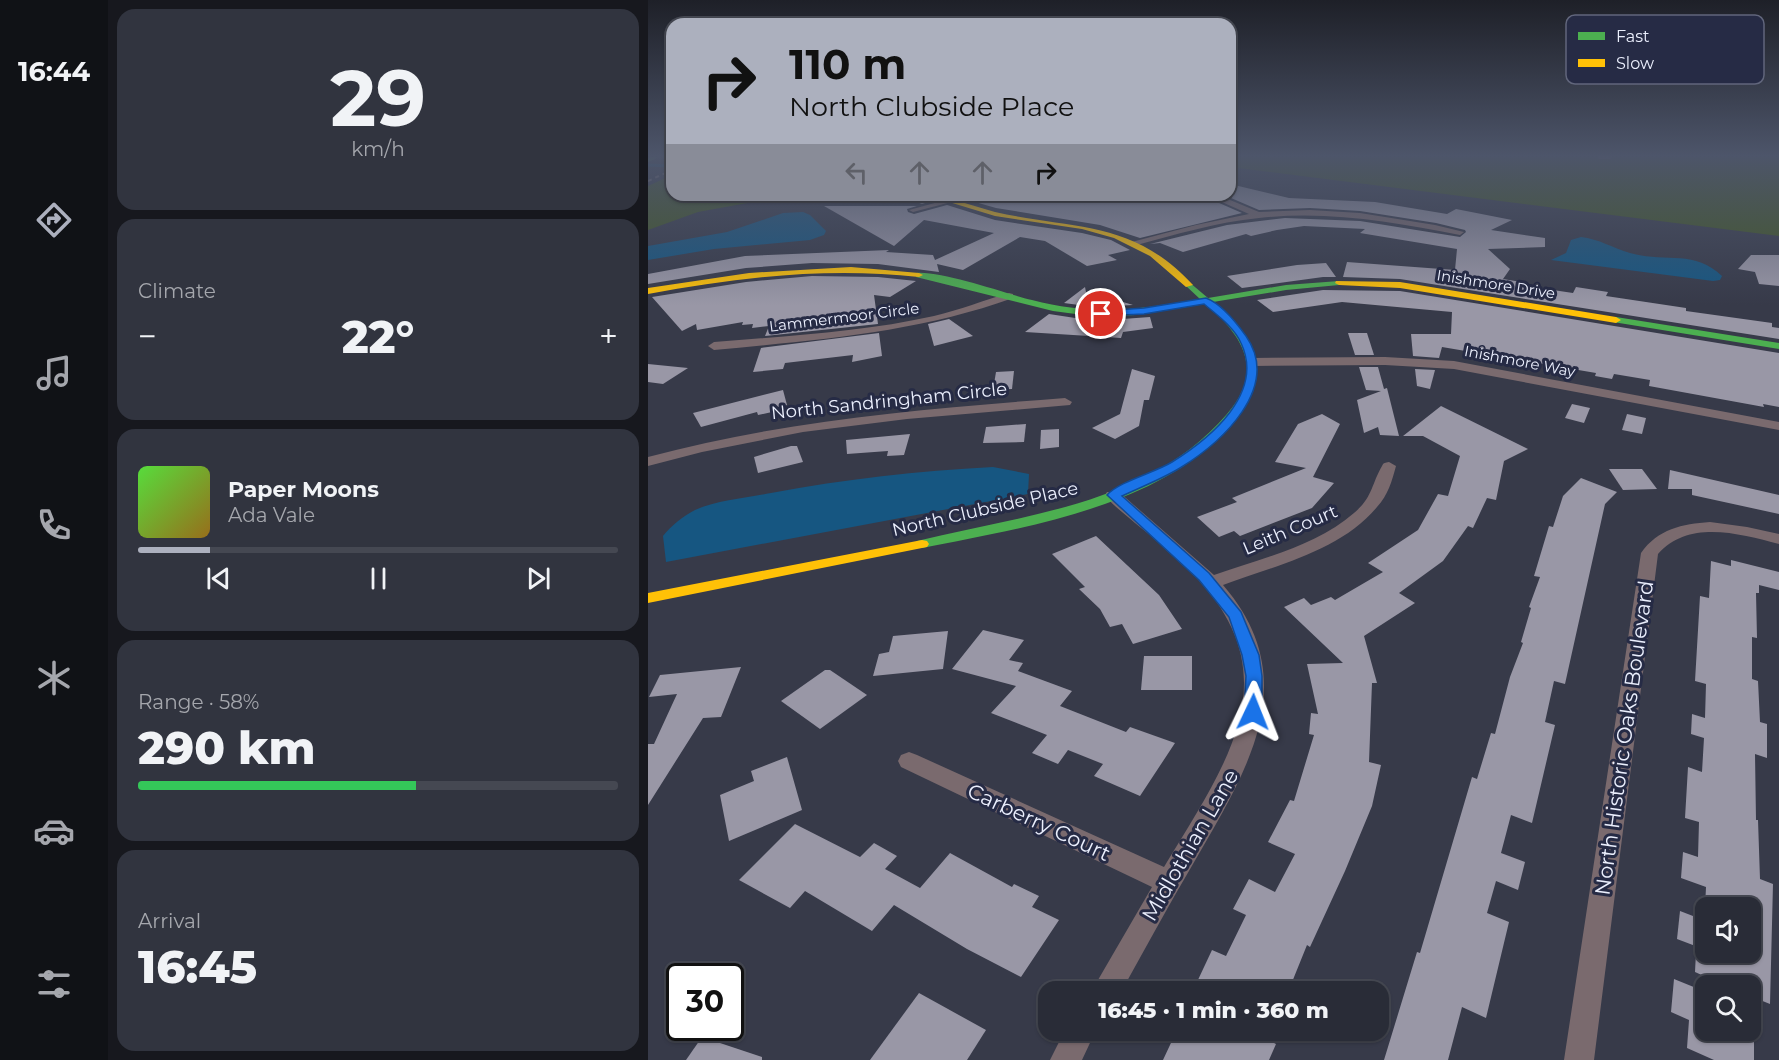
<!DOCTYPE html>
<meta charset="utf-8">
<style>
body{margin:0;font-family:Montserrat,sans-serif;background:#31343f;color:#f1f3f6;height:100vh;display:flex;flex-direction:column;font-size:22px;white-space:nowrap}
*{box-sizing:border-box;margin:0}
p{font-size:20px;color:#a5a7ad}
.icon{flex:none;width:33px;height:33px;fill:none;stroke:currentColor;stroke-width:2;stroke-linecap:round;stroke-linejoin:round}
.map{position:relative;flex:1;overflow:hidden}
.details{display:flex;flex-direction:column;gap:9px;padding:9px;background:#17181e;width:540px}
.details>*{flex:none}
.top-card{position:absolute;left:18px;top:18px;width:570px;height:183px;border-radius:18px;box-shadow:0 2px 4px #0004,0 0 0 2px #454852;background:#acb0be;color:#111;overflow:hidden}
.controls{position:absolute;left:1047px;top:897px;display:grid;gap:12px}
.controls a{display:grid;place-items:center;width:66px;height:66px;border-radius:12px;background:#292c37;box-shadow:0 2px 4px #0004,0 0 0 2px #454852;font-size:30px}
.speed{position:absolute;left:18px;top:963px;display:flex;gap:12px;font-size:30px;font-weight:700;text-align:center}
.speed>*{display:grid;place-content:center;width:78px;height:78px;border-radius:50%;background:#292c37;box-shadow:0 2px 4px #0004,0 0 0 2px #454852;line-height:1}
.speed .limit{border:3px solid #111;border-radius:9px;background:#fff;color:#111}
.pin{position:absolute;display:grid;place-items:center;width:51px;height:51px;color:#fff;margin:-26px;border:3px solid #fff;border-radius:50%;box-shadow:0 2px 6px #0007}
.me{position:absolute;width:66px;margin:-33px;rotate:2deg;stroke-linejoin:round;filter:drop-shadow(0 0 4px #0008)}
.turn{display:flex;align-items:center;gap:21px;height:126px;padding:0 24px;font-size:27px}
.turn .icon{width:78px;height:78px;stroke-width:2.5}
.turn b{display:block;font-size:42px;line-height:51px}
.lanes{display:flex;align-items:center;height:57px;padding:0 24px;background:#0003;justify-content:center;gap:30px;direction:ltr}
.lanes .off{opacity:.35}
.big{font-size:45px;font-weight:800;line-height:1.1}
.details .widget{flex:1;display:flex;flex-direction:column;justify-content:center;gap:9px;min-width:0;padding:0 21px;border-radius:18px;background:#31343f}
.details .dial{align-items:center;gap:0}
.dial b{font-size:78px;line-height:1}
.song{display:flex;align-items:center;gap:18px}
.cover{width:72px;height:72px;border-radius:9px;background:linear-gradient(135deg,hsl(110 70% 55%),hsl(40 70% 35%))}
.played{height:6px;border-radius:3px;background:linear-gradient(90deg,#acb0be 15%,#454852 15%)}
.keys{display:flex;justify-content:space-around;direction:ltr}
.heat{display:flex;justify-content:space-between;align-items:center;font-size:33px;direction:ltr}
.charge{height:9px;border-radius:4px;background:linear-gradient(90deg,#34c759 58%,#454852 0)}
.trip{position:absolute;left:390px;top:981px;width:351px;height:60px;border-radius:18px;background:#292c37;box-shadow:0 2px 4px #0004,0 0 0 2px #454852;font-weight:800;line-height:60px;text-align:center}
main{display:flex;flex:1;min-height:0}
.dock{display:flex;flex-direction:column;width:108px;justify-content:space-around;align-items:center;background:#101216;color:#a5a7ad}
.dock .icon{width:42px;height:42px}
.dock .current{color:#acb0be}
.dock b{font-size:27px;color:#f1f3f6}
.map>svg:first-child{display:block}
.green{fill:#425721}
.water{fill:#165681}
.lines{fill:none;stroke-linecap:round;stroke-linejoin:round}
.stream{stroke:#165681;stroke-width:3}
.building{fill:#9997a6}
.lane{stroke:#7a6a6e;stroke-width:4}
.street{fill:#7a6a6e;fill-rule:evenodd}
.fast{fill:#4caf50;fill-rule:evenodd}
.slow{fill:#ffc107;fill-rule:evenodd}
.rail{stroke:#7c7379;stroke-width:2;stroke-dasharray:4 4;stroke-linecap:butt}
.route{fill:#1a73e8;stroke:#114b97;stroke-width:1.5}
.labels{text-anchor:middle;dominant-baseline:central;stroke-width:6;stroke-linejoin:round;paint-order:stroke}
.far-street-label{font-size:15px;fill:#ebeffd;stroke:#262b45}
.street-label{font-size:18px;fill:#ebeffd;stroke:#262b45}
.near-street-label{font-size:21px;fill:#ebeffd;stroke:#262b45}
.key{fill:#262b45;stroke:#61667c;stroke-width:1.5}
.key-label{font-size:16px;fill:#ebeffd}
</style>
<main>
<nav class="dock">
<b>16:44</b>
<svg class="icon current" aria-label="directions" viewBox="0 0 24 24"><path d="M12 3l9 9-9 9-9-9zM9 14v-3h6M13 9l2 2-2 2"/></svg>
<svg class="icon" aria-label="music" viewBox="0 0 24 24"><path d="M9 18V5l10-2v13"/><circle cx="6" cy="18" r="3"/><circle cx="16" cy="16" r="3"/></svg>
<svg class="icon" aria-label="phone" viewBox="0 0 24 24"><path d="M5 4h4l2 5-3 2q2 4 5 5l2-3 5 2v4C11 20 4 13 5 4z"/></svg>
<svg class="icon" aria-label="climate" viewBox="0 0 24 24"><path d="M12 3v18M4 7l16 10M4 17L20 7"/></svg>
<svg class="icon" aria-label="car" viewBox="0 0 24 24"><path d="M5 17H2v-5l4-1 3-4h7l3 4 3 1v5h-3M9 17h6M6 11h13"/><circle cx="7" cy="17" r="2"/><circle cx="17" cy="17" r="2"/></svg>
<svg class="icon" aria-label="filters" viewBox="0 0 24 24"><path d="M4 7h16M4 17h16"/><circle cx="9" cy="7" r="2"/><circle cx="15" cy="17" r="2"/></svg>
</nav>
<section class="details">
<div class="widget dial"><b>29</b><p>km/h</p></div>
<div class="widget"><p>Climate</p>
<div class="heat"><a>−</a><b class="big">22°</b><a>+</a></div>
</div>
<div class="widget">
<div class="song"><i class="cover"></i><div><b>Paper Moons</b><p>Ada Vale</p></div></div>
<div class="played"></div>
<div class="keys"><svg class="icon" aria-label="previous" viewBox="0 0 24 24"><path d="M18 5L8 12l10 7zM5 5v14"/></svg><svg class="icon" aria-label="pause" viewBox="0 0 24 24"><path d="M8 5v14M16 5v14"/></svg><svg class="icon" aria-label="next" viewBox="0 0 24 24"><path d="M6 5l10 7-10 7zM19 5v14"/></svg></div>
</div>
<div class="widget"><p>Range · 58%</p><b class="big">290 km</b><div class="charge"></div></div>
<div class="widget"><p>Arrival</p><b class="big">16:45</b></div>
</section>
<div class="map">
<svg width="1131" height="1060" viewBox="0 0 1131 1060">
<rect width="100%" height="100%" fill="#373a49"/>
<g class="green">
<path d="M582 157H1131V236L582 167Z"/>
<path d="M24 175V195H144L50 212 0 230V186Z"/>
</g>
<g class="water">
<path d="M155 212 162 215 178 231 176 235 162 240 66 249 0 260V246L79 232 135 213Z"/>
<path d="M933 237C951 239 965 248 982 253 1017 263 1046 249 1074 276L1072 280 1065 281 903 260 918 253 923 240Z"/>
<path d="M345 467 381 474 380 494 18 562 15 536C23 526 35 516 47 510 70 500 98 498 123 493 198 479 269 471 345 467Z"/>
</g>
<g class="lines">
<path class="stream" d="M0 165 24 166"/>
</g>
<g class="building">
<path d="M582 184 641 198 727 202 799 214 808 209 864 220 843 230 897 238V247L840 249 862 269 855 279 880 283 878 286 925 293 928 287 960 292 958 296 1038 308V311L1124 323V327L1131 328V339L752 279 695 277 699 262 807 270 809 249 712 233 717 229 656 226 629 230 603 236 598 234 535 252 512 243 502 244 579 225 637 218 712 221 812 237 818 232 817 230 788 223 712 211 662 208 611 210 576 195H582Z"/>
<path d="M255 195H302L274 204 255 197Z"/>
<path d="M332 195H520L555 202 562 199 594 213 492 238 452 225 348 208 320 200Z"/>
<path d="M299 205 347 220 434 233 463 240 482 250 460 255 469 260 439 266 397 241 372 237 315 270 289 264 291 272 230 264 164 263 98 268 0 284V274L97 256 241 250 238 252 285 255 287 260 346 233 276 220 246 246 176 206H269L259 209 260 212 266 214Z"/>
<path d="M1103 255H1131V286L1111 284 1107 272 1090 269Z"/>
<path d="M678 263 688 277H675L594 288 579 276 649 265Z"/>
<path d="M164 276 230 277 268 281 242 297 226 295 230 324 117 336 121 326 104 328 105 324 94 325 95 322 49 330 48 324 34 331 4 297 98 282Z"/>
<path d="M437 287 439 297 452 295 485 305 446 307 416 303Z"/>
<path d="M675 290 752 291 1131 353V407L1115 404 1116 407 1001 386 1002 380 966 374 964 379 947 376 948 373 794 347 791 358 765 356 763 334H803L804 312 694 302 625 312 609 300Z"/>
<path d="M401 314 447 321 502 317 505 328 475 332 473 338 377 332Z"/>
<path d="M301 319 325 336 286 346 280 324Z"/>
<path d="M231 333 234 356 204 362 205 355 137 363 135 369 105 372 113 348Z"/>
<path d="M700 333H719L726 355H707Z"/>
<path d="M0 364 40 368 15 384 0 382Z"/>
<path d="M711 367H730L736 389 739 388 751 436 732 435 730 427 716 433 709 400 733 391 718 390Z"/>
<path d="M484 369 507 376 501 400H496L491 426 467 439 444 428 472 414Z"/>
<path d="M767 369 787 370 782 389 769 386Z"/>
<path d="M366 371 364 389 345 390 348 372Z"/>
<path d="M135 390 139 405 125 408 124 412 110 415 109 412 53 427 45 413Z"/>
<path d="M924 404 942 408 936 423 917 418Z"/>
<path d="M793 406 880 449 856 461 848 500 839 498 825 528 820 526 795 561 751 593 767 603 716 636 729 683H724L721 762 733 765 724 806 697 871 662 947 659 945 640 992H568L549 982 564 950 578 956 598 915 585 909 601 879 627 892 647 854 620 842 642 800 646 801 666 735 661 734 663 713 670 714 659 664 695 663 636 607 656 598 663 605 683 597 687 600 735 572 720 563 770 530 790 494 800 496 812 456 775 436H755Z"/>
<path d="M674 414 692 424 665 477 686 483 664 508 592 536 586 531 571 537 549 517 589 502 584 498 658 468 627 462 650 424Z"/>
<path d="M979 414 998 418 994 434 974 430Z"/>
<path d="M378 424 376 442 335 443 338 427Z"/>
<path d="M411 429V447L392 449 393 430Z"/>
<path d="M262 434 256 455 239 456 240 451 199 454 198 440Z"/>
<path d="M143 446H149L155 462 110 473 106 457Z"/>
<path d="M961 469H994L1009 489 975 490Z"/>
<path d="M1022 470 1131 495V514L1044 495V489H1020Z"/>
<path d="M933 478 969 492 957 504 917 684 906 681 897 722 907 725 884 823 863 815 853 853 877 862 870 890 848 881 839 913 861 922 838 1018 814 1007 800 1060H736L769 952 772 953 824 777 829 779 843 733 847 734 862 677 875 643 873 642 883 608 881 607 892 577 886 576 901 526 905 527 915 496Z"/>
<path d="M448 536 511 595 534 629 485 644 474 624 462 627 452 609 431 589 437 587 404 554Z"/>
<path d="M1083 560 1131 572V590L1111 585V593H1108L1109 638 1104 637V679L1110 681 1112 722 1119 724V758L1107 754 1108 820H1110L1112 879 1125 884 1122 1004 1102 996V986H1078L1047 972 1048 952H1102V908H1057L1058 887 1033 878 1035 852 1050 857 1051 822 1037 818 1040 767 1054 772 1056 738 1043 734 1044 714 1057 718 1058 684 1047 681 1052 596 1061 598 1063 561 1083 566Z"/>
<path d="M335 630 376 640 361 660 375 663 370 671 424 691 412 706 478 732 482 727 527 743 492 796 446 776 455 764 420 750 410 764 384 753 399 735 343 713 368 686 304 669Z"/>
<path d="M300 631 295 669 225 676 231 654 241 652 245 636Z"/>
<path d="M496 656H544V690H493Z"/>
<path d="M93 667 73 717 55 718 0 805V744H6L29 694 1 697 12 675Z"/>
<path d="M177 670H182L219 695 172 729 133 701Z"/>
<path d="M139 757 154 810 81 841 72 795 106 781 103 771Z"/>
<path d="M147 824 212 857 226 843 249 856 237 869 272 888 302 853 364 887 366 884 391 896 384 907 411 920 373 977 319 949 246 905 224 931 157 891 142 908 91 880Z"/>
<path d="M1032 911 1058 921V950L1029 939Z"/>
<path d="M1026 979 1058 992V1030H1106V1060H1066L1039 1048 1041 1020 1023 1012Z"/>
<path d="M271 993 338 1030 319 1060H222Z"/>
<path d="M529 1030H601L628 1044 621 1060H515Z"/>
<path d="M54 1037 114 1057V1060H38Z"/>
</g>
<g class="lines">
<path class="lane" d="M952 157H962"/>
<g class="street">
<path d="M316 195H330L265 212 261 210Z"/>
<path d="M558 195H570L611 212 662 210 712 213 787 225 816 232 812 235C746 222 679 210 611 218 568 222 527 235 485 246L480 243 548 225 601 214Z"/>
<path d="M361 293 365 294V298C268 333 168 340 66 350L60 346 66 342C140 336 214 332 286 316 312 310 336 300 361 293Z"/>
<path d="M737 357 806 361 1131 422V430L806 369 737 365 604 366 598 362 604 358Z"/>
<path d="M417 398 424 402 422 405 259 419 155 432 54 452 0 466V457C137 420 276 409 417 398Z"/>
<path d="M741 462 748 466C744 481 740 495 729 507 693 551 626 566 575 585 658 681 598 772 545 864 520 906 497 949 473 992H443L504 887 253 767 250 761 253 755 261 752 269 755 516 867C577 765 647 675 542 571 525 554 506 538 487 523 477 514 465 506 457 495L459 492H471L566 575C612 559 668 546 706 513 725 497 723 485 734 466 736 462 737 463 741 462Z"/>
<path d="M1062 522 1099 527 1131 534V544C1092 534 1041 519 1010 554L946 1060H916L993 553C1010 529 1034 524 1062 522Z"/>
<path d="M417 1030H448L434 1060H402Z"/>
</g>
<g class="fast">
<path d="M3 157H11L0 162V158Z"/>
<path d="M268 273C295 271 355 293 384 300 446 316 490 310 552 299L537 285 541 282 560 298 638 285 691 281 695 283 691 285 638 290 565 302C607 336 627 371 588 417 581 425 575 435 567 442 492 510 370 529 274 548L269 547 267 544 269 541C378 514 501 505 579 414 617 370 595 336 557 303L487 315 450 317 405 311 268 277Z"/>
<path d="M968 317 1131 343V349L965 322 963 320Z"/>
</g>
<g class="slow">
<path d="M303 199C318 203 332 208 347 212 426 230 484 219 545 285L538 287 502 256 466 238 434 229 347 216 301 202Z"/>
<path d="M203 267 271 273 275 275 271 277C179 267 91 277 0 294V288L101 273Z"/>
<path d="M688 281 752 282 968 317 973 320 968 323 752 288 691 285 687 283Z"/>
<path d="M274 540 279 541 281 544 279 547 0 603V593Z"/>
</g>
<path class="rail" d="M0 181 24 170"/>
</g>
<linearGradient id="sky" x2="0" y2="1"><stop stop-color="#1e2028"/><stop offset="0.51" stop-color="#4d556a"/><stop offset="1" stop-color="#4d556a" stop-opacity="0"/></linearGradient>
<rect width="1131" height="305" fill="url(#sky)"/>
<path class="route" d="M558 298C574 304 588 322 598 336 634 388 573 443 532 468 514 479 493 487 474 496L561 573 593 612 611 655 614 676V712L611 717 605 719 599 717 596 712 598 676 594 655 581 617 551 580 459 495C472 481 506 473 524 462 561 439 617 394 593 343 586 327 569 315 556 304L496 314 453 316 448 314 453 311 496 308Z"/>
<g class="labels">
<g class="far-street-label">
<text transform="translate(848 284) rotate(9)">Inishmore Drive</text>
<text transform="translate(196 317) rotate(-7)">Lammermoor Circle</text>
<text transform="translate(872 361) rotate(11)">Inishmore Way</text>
</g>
<g class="street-label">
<text transform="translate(241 401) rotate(-6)">North Sandringham Circle</text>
<text transform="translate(337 509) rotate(-13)">North Clubside Place</text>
<text transform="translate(642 530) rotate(-23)">Leith Court</text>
</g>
<g class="near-street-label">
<text transform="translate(976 738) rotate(-82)">North Historic Oaks Boulevard</text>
<text transform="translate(391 822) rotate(25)">Carberry Court</text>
<text transform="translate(542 845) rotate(-60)">Midlothian Lane</text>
</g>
</g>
<rect x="918" y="15" width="198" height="69" rx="9" class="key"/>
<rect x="930" y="32" width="27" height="8" fill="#4caf50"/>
<rect x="930" y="59" width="27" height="8" fill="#ffc107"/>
<g class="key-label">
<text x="968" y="42">Fast</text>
<text x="968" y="69">Slow</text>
</g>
</svg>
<div class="controls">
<a><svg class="icon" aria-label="sound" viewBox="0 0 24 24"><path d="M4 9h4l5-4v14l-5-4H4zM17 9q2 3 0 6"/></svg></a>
<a><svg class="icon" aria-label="search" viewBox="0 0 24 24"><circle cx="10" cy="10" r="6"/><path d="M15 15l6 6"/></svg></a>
</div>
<div class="speed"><div class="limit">30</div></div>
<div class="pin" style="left:453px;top:314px;background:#d93025"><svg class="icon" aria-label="arrive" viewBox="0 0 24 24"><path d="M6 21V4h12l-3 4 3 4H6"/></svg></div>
<svg class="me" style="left:605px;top:712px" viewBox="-20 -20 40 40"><path d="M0-17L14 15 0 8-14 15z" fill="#1a73e8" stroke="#fff" stroke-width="4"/></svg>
<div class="trip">16:45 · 1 min · 360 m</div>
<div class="top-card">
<div class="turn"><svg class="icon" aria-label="right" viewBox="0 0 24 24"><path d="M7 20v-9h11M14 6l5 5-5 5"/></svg><div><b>110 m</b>North Clubside Place</div></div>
<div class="lanes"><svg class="icon off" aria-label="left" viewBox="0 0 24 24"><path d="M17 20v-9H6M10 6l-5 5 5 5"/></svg><svg class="icon off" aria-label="ahead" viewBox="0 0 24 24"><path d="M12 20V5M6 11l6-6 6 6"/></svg><svg class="icon off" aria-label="ahead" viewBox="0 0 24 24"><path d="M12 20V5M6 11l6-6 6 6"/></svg><svg class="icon" aria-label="right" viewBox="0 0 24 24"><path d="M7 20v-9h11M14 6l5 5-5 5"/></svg></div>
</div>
</div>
</main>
